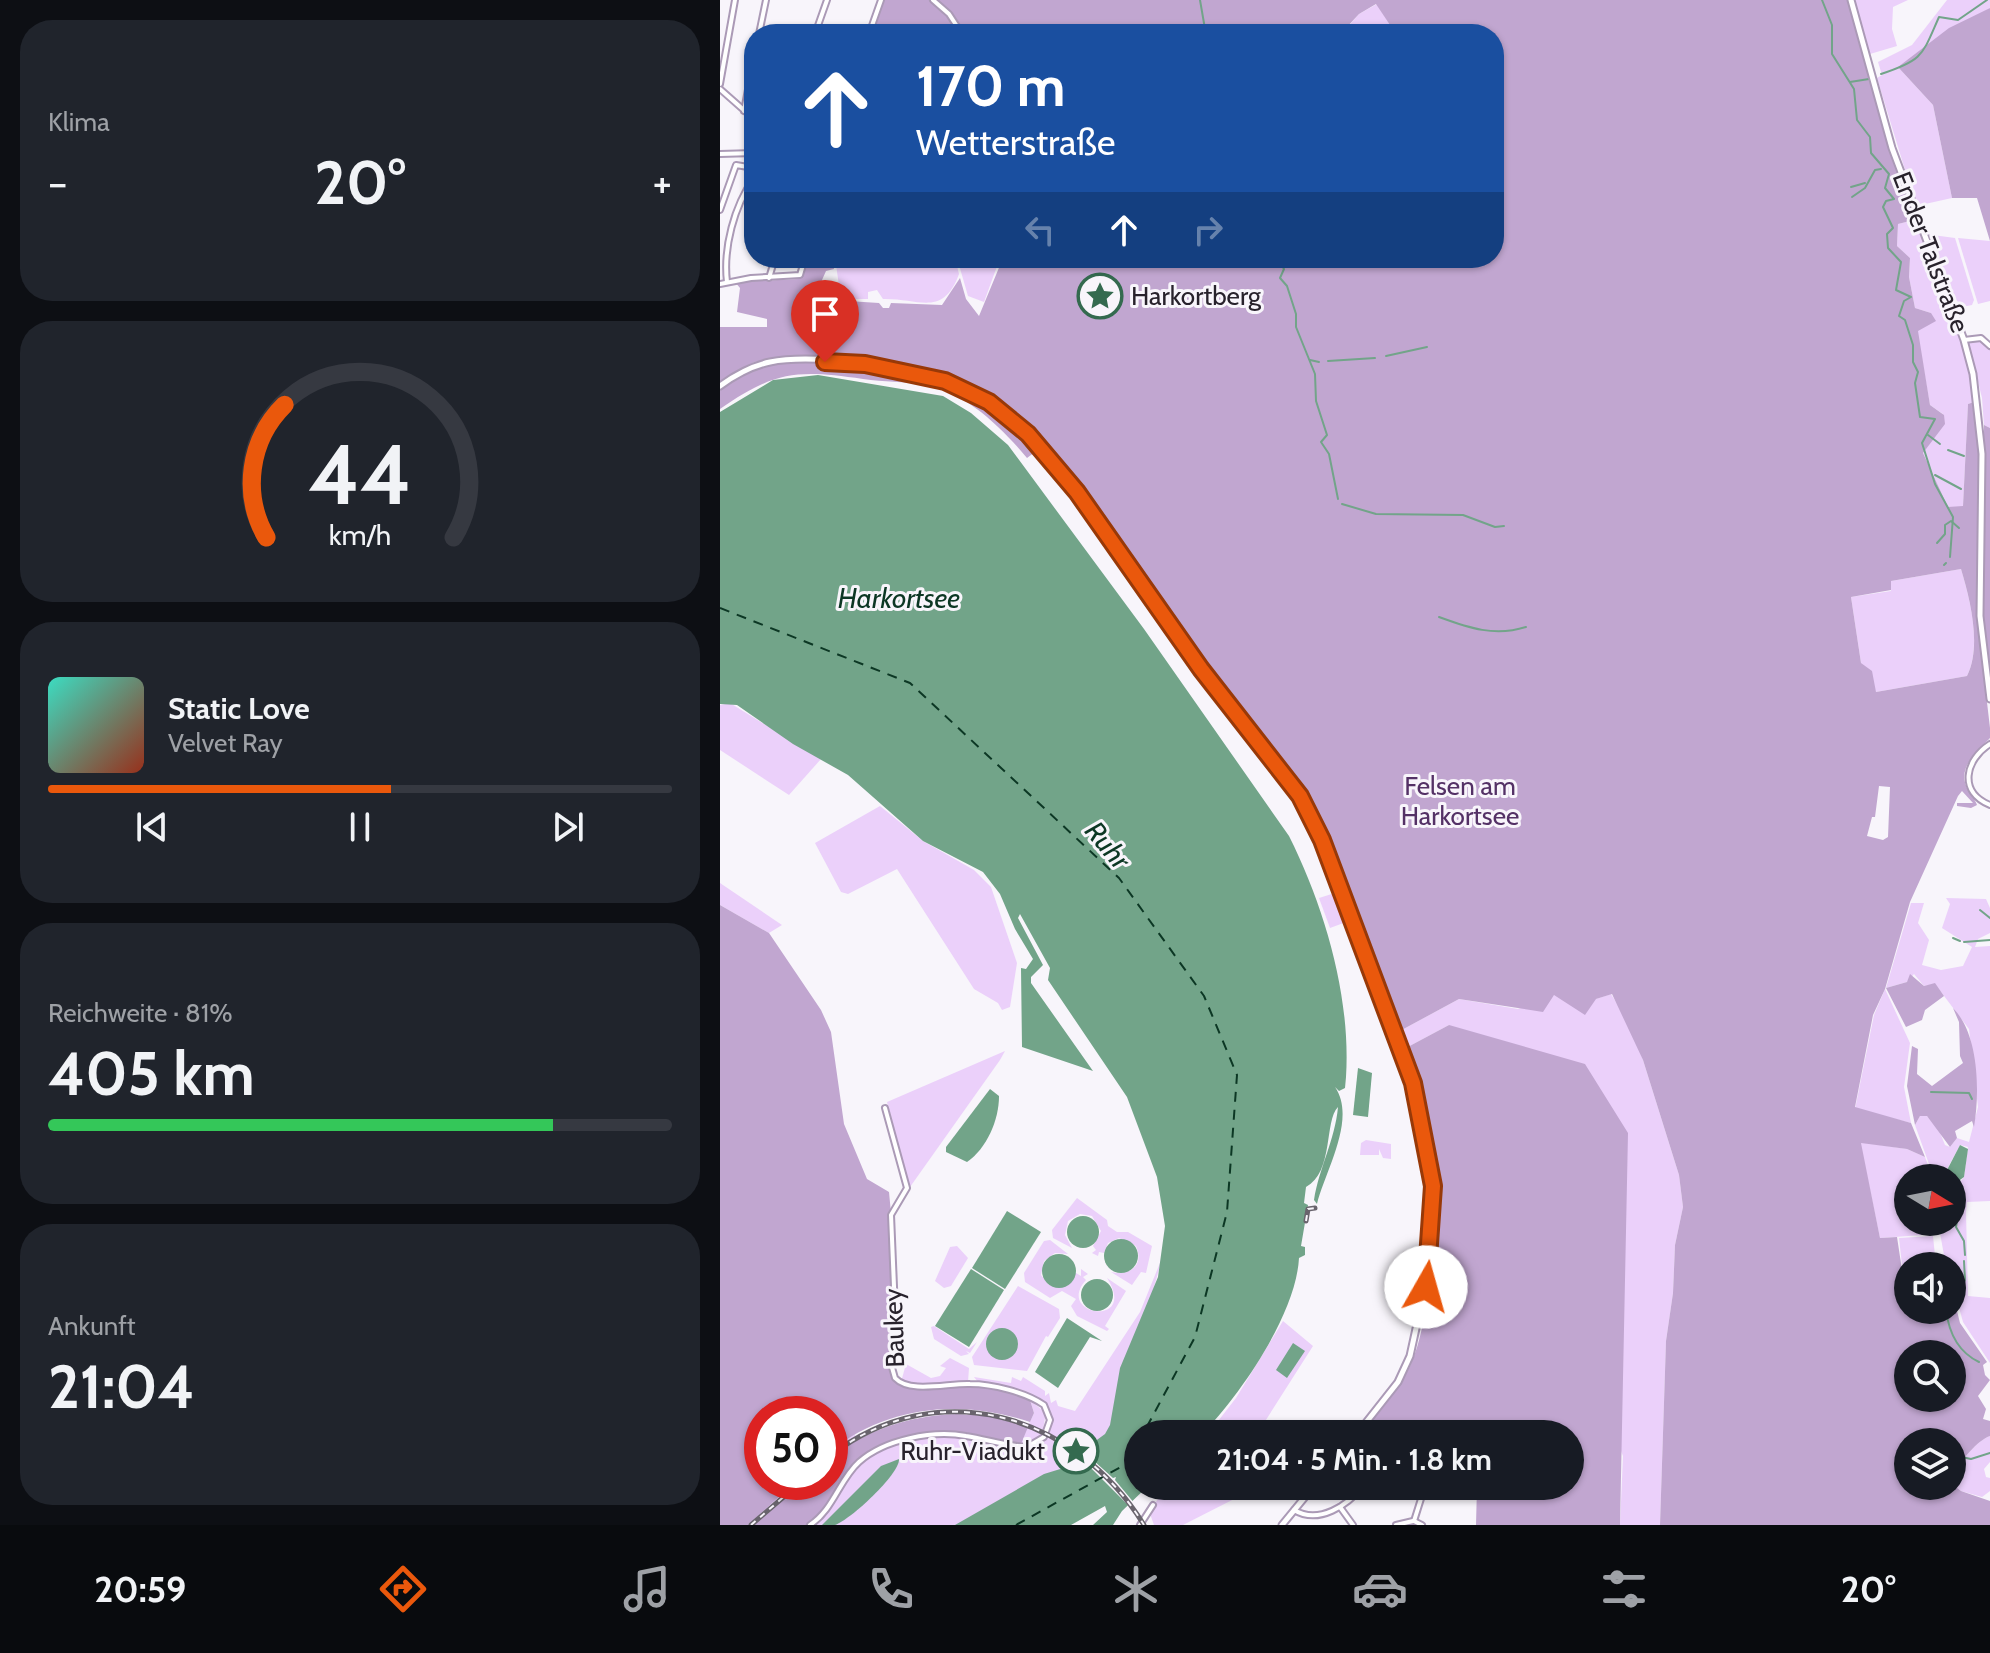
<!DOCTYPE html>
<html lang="de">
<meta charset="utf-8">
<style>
body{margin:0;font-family:Cabin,sans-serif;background:#20242c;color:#f1f3f6;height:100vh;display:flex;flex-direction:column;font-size:30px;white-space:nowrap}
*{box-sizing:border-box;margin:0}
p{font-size:26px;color:#9ea1a6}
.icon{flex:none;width:44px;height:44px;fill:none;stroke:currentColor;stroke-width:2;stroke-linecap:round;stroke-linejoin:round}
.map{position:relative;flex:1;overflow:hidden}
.sheet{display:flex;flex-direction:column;gap:20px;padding:20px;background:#0d0f14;width:720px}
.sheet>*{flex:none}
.hud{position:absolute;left:24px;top:24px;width:760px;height:244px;border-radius:32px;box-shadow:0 2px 6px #0004;background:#1a4fa0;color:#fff;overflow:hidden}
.needle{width:52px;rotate:100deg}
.buttons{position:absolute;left:1174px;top:1164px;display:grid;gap:16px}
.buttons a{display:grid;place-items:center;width:72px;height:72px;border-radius:50%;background:#171b24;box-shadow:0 2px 6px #0004;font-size:40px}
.speed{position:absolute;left:24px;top:1396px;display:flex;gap:16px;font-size:40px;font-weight:700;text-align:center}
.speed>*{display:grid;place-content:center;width:104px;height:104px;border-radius:50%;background:#171b24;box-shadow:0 2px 6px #0004;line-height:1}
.speed .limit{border:12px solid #d22;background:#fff;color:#111}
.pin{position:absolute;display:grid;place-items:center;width:68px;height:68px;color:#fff;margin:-82px -34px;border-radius:50% 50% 50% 0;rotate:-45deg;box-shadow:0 0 8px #0007}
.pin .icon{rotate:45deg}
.me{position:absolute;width:88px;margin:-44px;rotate:7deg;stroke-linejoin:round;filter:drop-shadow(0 0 6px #0008)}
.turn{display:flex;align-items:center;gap:28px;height:168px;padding:0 40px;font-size:36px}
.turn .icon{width:104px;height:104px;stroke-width:2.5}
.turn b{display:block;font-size:56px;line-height:68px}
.lanes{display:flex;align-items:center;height:76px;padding:0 40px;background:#0003;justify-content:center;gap:40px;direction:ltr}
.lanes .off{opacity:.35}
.big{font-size:60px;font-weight:800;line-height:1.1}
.sheet .card{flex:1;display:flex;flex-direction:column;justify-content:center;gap:12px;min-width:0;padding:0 28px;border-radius:32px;background:#20242c}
.sheet .dial{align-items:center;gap:0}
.dial svg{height:208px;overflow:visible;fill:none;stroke:#363941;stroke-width:7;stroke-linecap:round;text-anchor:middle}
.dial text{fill:#f1f3f6;stroke:none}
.song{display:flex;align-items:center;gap:24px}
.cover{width:96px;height:96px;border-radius:12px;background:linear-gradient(135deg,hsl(170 70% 55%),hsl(10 70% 35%))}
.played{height:8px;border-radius:4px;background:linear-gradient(90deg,#ea580c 55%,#363941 55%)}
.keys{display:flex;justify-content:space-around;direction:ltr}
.heat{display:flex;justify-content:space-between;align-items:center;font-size:44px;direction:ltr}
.charge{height:12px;border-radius:6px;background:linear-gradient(90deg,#34c759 81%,#363941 0)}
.trip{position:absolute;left:404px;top:1420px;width:460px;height:80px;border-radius:40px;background:#171b24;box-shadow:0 2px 6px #0004;font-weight:800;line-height:80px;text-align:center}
.tabs{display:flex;height:128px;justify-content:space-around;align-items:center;background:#090b0e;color:#9ea1a6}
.tabs .icon{width:56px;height:56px}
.tabs .active{color:#ea580c}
.tabs b{font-size:36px;color:#f1f3f6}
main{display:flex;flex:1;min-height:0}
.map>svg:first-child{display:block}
.green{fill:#ebd0fa}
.forest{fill:#c1a6d0;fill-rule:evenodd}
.water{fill:#72a489}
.pier{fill:#f8f5fb}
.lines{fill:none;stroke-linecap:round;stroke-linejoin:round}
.stream{stroke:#72a489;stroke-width:2}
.ferry{stroke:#0c3724;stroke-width:2;stroke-dasharray:10 8;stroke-linecap:butt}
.minor-casing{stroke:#ab9ab6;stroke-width:8}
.secondary-casing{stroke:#ab9ab6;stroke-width:9}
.minor{stroke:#fff;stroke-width:4}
.secondary{stroke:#fff;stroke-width:5}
.rail-casing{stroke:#69646d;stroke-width:5}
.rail{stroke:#f8f5fb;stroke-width:2;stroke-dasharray:6;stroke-linecap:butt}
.route-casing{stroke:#983908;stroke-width:20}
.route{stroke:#ea580c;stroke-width:14}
.labels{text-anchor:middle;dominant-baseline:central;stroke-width:6;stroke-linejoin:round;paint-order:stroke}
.street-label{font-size:26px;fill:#28222c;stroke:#f8f5fb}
.poi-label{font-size:26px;fill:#28222c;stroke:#f8f5fb;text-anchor:start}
.park-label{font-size:26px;fill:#543166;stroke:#f8f5fb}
.water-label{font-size:28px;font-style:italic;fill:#0c3724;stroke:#f8f5fb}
</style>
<main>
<section class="sheet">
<div class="card"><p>Klima</p>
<div class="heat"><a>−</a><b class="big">20°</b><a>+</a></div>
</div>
<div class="card dial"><svg viewBox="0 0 100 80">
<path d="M14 69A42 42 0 1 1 86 69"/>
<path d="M14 69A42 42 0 0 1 21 18" stroke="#ea580c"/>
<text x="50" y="56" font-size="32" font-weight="700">44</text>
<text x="50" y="72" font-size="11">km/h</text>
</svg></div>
<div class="card">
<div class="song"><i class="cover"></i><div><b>Static Love</b><p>Velvet Ray</p></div></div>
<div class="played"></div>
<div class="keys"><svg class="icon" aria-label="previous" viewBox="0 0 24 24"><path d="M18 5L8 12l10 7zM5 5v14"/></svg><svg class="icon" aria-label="pause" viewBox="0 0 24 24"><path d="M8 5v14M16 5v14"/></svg><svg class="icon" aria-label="next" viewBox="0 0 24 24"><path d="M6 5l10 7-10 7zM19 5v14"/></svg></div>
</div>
<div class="card"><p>Reichweite · 81%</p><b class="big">405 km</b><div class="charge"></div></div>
<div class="card"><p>Ankunft</p><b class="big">21:04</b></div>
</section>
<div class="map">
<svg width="1270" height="1525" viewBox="0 0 1270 1525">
<rect width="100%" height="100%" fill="#f8f5fb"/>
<g class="green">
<path d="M1134 0H1188L1173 7 1172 29 1177 46 1150 54Z"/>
<path d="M1227 0H1270V8L1178 67 1213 105 1232 198 1196 206 1157 78 1162 75 1158 62 1192 45Z"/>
<path d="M657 4 676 34H628L626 29 639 14Z"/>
<path d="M1194 220C1218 280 1246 338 1254 402L1248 404 1243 507H1228L1203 453 1223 414 1210 405 1197 331 1211 313 1195 308 1189 277 1190 258 1177 246 1178 224Z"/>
<path d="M1205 234 1235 238 1254 300 1252 305 1242 307 1227 288Z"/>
<path d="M1238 238 1270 241V301L1258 304Z"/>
<path d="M115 258H235L239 274C223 318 199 298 163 299L157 290 148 292V299H127L120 292Z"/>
<path d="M237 258H280L264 302 248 296Z"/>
<path d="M1261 339 1270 347V428L1264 425 1262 398 1248 341Z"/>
<path d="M1241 569C1250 599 1262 646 1247 676L1156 692 1141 663 1131 597 1171 591V581Z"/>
<path d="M10 703 101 759 69 795 0 750V705Z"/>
<path d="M160 806 203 841 254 870 271 887 297 963 290 1007 282 1010 278 1003 254 989 177 869 128 894 121 892 95 843Z"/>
<path d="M0 883 62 925 49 933 0 905Z"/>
<path d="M618 892 629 921 610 928 599 898Z"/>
<path d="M1226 898 1266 899 1270 908V933L1258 939 1255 947 1270 946V1201L1247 1202 1246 1212 1248 1296 1270 1298V1363L1243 1322 1232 1282V1266H1226L1218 1222H1232V1185H1238L1244 1177 1248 1147 1240 1145 1226 1171 1228 1178H1214L1195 1125 1200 1116H1207L1219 1130 1225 1145 1230 1147 1237 1138 1249 1142 1258 1107 1249 1029 1215 984 1204 986 1194 974 1187 982 1166 988 1191 903H1204L1198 923 1209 940 1202 965 1221 970 1243 966 1252 947 1222 928 1230 904Z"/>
<path d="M1165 989 1190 1043 1184 1087 1191 1123 1135 1109 1154 1015Z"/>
<path d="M891 994 909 1023 923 1060 959 1175 963 1207 955 1245 953 1293 946 1341 940 1525H900L903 1456 729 1025 684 1049 678 1032 739 999 798 1009 834 995 876 999Z"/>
<path d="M285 1051 280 1060 190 1187 167 1102Z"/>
<path d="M646 1140 671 1144V1159L663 1158 659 1149V1155H640L641 1143Z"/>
<path d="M1140 1142 1187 1149 1205 1157 1213 1178H1188V1222H1217V1234L1160 1238Z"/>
<path d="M357 1198 387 1220 388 1226 397 1232H408L432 1246 426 1273 421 1272 412 1285 391 1272C408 1276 425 1267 416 1246L399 1238 388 1243 384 1253 379 1252 378 1256 372 1253 376 1250 373 1246 381 1231 372 1216 360 1214 348 1221 345 1235 352 1248 333 1238 332 1230Z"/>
<path d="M1213 1236 1216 1266H1188V1284L1184 1283 1179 1238Z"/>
<path d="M330 1240 348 1254 335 1253 324 1261 321 1275 329 1285 347 1286 356 1273 361 1276V1269L368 1274 363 1277 366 1280C334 1316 419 1328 387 1278L406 1291 385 1326 389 1329 387 1331 357 1316 351 1306 356 1299 342 1291 330 1298 305 1282 304 1273 324 1241Z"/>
<path d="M237 1246 248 1258 231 1286 224 1288 215 1281 230 1247Z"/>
<path d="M442 1258 390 1450 249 1525H0L42 1482H110V1414L120 1394 130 1429 140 1441 157 1432 307 1428 314 1413 310 1400 326 1413 322 1435 328 1439 333 1417 324 1401 258 1382 254 1377 291 1383 292 1377 301 1381 303 1377 325 1391V1396L329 1393 331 1403 336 1400 338 1406 355 1411 420 1312Z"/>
<path d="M298 1286 339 1309 340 1318 328 1337 326 1336 307 1371 254 1365 252 1357Z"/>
<path d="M563 1321 593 1346 537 1434H488L516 1398Z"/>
<path d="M214 1326 249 1349 257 1342 250 1353 246 1351 249 1354 241 1356 214 1339 211 1327Z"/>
<path d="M230 1358 249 1368 248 1382 192 1385 181 1382 186 1364 211 1378 220 1376 226 1368 220 1366Z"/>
<path d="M1270 1436V1462L1264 1469 1266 1477 1270 1478V1491L1262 1497 1241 1491 1232 1484V1470C1244 1460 1256 1441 1270 1436Z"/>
<path d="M448 1486H510L520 1496 463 1525H434L429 1511Z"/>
</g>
<g class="forest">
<path d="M162 0H1128L1169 149 1194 220 1178 224 1177 246 1190 258 1189 277 1195 308 1211 313 1216 321 1198 331 1210 405 1224 415 1225 424 1203 453 1228 507 1243 506 1248 404 1254 402 1259 454 1257 617 1270 728V738C1257 752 1237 767 1247 788 1250 795 1255 799 1257 805L1251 808 1237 806V803H1253L1242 791 1238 796 1190 902 1165 989 1153 1015 1135 1107 1191 1123 1205 1157 1187 1149 1141 1143 1160 1238 1177 1237 1184 1283 1188 1284V1310H1232V1291L1240 1323 1267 1362 1263 1365 1265 1375 1270 1380 1258 1396 1266 1409 1263 1419 1270 1421V1436C1256 1441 1244 1460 1232 1470V1442H1188V1486L1232 1484 1241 1491 1270 1501V1525H940L946 1341 953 1293 955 1245 963 1207 959 1175 923 1060 892 994 876 999 865 1015 834 995 823 1012 739 999 678 1032 626 890 587 799 460 631 368 498 309 430 245 386 192 370 57 359 34 362 0 382V327H47V319L17 312 20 288 15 282 78 279 86 264H91L92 258H112L114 269 106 271 98 289 128 301 159 303 163 308H169L171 303 222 305 240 278 246 299 259 316 283 258H389L407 264 410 258H774V34H676L656 4 639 14 626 28 628 34H150ZM1241 569C1250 599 1262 646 1247 676L1156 692 1152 671 1141 663 1131 597 1171 590V581ZM1159 786 1170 787 1168 837 1163 840 1147 836 1152 817H1155ZM1188 1354H1232V1398H1188Z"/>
<path d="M1270 8V241L1257 198H1232L1213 105 1178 67 1229 28Z"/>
<path d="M62 362C159 362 251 374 319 449L307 458C282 428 245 391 204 385 184 381 164 382 143 379 78 370 56 370 0 409V390L30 371Z"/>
<path d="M1264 425 1270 428V670L1263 616Z"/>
<path d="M0 905 49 933 101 1010 111 1032 124 1124 147 1179 169 1192 174 1245 170 1264 175 1334 170 1364 175 1380C193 1397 232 1383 255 1386 273 1389 293 1393 310 1400L314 1413 310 1422C241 1399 169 1405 110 1451V1414H42V1482H75L28 1525H0Z"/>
<path d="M1190 974 1204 986 1215 983 1224 996 1205 1010 1202 1020 1186 1027 1166 988 1187 982Z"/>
<path d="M1233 1008C1259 1034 1260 1092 1254 1127L1252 1121 1235 1131 1237 1138 1230 1147 1207 1116H1200L1195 1125 1187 1086 1192 1046 1198 1049 1197 1074 1212 1086 1243 1063 1240 1056 1239 1022Z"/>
<path d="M729 1025 865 1064 908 1133 900 1525H756L757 1486H850V1434H656L646 1428C662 1409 678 1390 689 1368 698 1350 702 1328 706 1309 727 1219 713 1135 684 1049Z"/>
<path d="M236 1414 270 1416 308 1427 301 1444 236 1433 204 1434 148 1453 137 1461 101 1515 86 1525H34L83 1482H110V1459C147 1429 189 1416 236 1414Z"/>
</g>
<g class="water">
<path d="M98 375 223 396 251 413 288 445 424 629 569 836C605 908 631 997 626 1077L625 1088 619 1091 615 1087C637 1119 605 1171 597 1204L594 1200C599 1168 615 1140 618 1107 604 1121 614 1172 586 1187L584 1203 588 1205 581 1246 585 1247V1255L579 1258C576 1314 521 1394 482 1434H418V1486H428L402 1511 393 1525H373L387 1512 385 1506 351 1525H235L324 1474 363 1462 370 1445 385 1434 390 1425 400 1368 438 1277 445 1226 437 1177 407 1097 328 980 330 968 300 914 298 918 323 965 311 977V983L373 1071 302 1047 301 968 306 969 313 959 295 929 280 894 263 872 203 841 128 775 73 744 17 705 0 704V412L53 380Z"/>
<path d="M638 1068 652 1073 648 1117 633 1115Z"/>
<path d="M270 1089 279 1096C279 1120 267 1148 247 1162L226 1152V1147Z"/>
<path d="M1240 1145 1248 1149 1244 1177 1233 1185 1226 1172Z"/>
<path d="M287 1211 321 1232 285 1289 252 1268Z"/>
<circle cx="363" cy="1232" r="16"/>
<circle cx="401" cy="1256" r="17"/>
<circle cx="339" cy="1271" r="17"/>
<path d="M251 1269 284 1290 249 1347 215 1326Z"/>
<circle cx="377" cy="1295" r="16"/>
<path d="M347 1318 382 1341 370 1337 338 1388 315 1372Z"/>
<circle cx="282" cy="1344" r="16"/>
<path d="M573 1343 585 1351 567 1378 556 1370Z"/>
<path d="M179 1459C180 1474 130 1520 115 1525 111 1525 106 1525 102 1525L161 1466Z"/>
</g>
<path class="pier" d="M364 1452 393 1478 396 1477 395 1480 415 1504 411 1508 361 1458Z"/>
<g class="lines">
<g class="stream">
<path d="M480 0 485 29 490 34"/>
<path d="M1102 0 1112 25V54L1134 89 1137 120 1150 137 1151 153 1169 174 1165 188 1174 199 1166 201 1163 207 1173 228 1167 234 1168 248 1181 262 1176 290 1191 297 1184 301 1179 316 1185 320 1193 345V362L1198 372 1195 383 1200 417 1215 419 1202 443 1215 484 1233 517 1230 557"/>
<path d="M1161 74C1204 60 1202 55 1219 17L1238 20 1267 0"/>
<path d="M1130 82 1149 79"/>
<path d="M1131 187 1145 183"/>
<path d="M1132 197 1145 188 1155 170 1161 169"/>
<path d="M557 258 564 269 560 278 567 286 576 314V327L595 374 596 401 607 435 601 442 609 454 618 499"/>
<path d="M663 258 665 259"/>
<path d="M666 356 707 347"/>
<path d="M590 360 599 362"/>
<path d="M608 361 655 358"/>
<path d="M1208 435 1220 444"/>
<path d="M1228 450 1244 456"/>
<path d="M1215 475 1241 489"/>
<path d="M622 504 656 514 743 515 775 527 784 526"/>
<path d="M1217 543 1225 534V525L1231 521 1239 528"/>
<path d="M1224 565 1226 563"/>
<path d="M719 617C749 628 775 637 806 627"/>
<path d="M1260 910 1270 918"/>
<path d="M1233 938 1240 941"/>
<path d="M1244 942 1270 940"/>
<path d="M1211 1092 1249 1093 1252 1099"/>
<path d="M1232 1191H1242L1236 1227 1244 1241 1245 1255"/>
<path d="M1237 1293 1245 1280 1244 1261"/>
<path d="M1232 1301 1233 1300"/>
<path d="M1226 1310C1229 1334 1238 1352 1259 1362"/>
<path d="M1232 1455 1251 1459 1270 1453"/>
</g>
<g class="ferry">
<path d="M0 608 190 683 399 878 484 996 517 1075 507 1212 475 1337 423 1434"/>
<path d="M296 1525 408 1463 418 1444"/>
</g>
<g class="minor-casing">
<g id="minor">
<path d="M213 0 229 14 242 34"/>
<path d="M39 34 46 0"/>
<path d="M95 34 107 0"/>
<path d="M149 34 161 0"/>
<path d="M0 84 15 0"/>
<path d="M0 89 34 119"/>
<path d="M24 111 34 57"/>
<path d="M0 154 34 153"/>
<path d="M0 210 16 165 34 168"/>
<path d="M49 278 55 258"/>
<path d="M7 282C3 248 14 206 34 178"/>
<path d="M0 284 31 278 80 275 85 258"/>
<path d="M1244 340 1261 338 1270 346"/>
<path d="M1270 744C1245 760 1238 792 1270 805"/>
<path d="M620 1507 633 1525"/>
<path d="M574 1510C599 1525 628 1505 643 1486"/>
<path d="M694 1521 705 1486"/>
<path d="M694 1521 702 1525"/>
<path d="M90 1525C114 1509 119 1480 139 1462 165 1439 213 1430 246 1436 266 1439 286 1446 307 1447L324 1437 330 1420 324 1405C305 1392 272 1384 250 1384 228 1383 190 1394 175 1378L171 1364 176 1334 171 1215 187 1188 165 1108"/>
<path d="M420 1525 433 1505"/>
<path d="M676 1525 693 1521"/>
</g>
</g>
<g class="secondary-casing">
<g id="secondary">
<path d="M1131 0 1172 148 1244 340 1253 374 1262 454 1260 616 1270 699"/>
<path d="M0 386C15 375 31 366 50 362 99 352 212 369 255 394 287 412 311 436 334 463L481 669 587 806 689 1069 713 1186 709 1269 690 1356 678 1382 637 1434"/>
<path d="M562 1525 594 1486"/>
</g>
</g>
<use href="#minor" class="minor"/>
<use href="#secondary" class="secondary"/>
<g class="rail-casing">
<g id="rail">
<path d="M586 1221 588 1209 595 1208"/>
<path d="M110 1456C217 1373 355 1413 424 1525"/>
<path d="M31 1525 81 1482"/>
</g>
</g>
<use href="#rail" class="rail"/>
</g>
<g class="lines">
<g class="route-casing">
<path id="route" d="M105 362 145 364 225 381 269 402 308 434 357 492 481 669 580 796 602 840 693 1083 713 1186 706 1287"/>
</g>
<use href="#route" class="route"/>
</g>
<defs>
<g id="sight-ring" transform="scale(2.3)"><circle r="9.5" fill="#f8f5fb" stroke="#346a4f" stroke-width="1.5"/><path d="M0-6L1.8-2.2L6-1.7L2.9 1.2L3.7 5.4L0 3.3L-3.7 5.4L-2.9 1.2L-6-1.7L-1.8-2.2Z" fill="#346a4f"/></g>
</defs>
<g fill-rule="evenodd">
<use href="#sight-ring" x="380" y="296"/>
<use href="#sight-ring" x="356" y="1451"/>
</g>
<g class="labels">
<g class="street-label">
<text transform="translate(1211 252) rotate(69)">Ender Talstraße</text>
<text transform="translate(174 1328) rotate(-92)">Baukey</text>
</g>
<g class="poi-label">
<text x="411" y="296">Harkortberg</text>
<text x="325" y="1451" text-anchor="end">Ruhr-Viadukt</text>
</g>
<g class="park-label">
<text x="740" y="786">Felsen am<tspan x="740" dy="30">Harkortsee</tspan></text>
</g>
<g class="water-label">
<text x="179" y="598">Harkortsee</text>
<text transform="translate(388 845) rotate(50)">Ruhr</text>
</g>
</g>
</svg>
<div class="buttons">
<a><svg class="needle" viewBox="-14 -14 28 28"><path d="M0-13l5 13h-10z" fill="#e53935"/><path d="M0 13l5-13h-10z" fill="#9ea1a6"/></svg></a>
<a><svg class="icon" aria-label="sound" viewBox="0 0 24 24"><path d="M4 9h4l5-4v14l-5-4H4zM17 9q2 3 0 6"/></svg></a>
<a><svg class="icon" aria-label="search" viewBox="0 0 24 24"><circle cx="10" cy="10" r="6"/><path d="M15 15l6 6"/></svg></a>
<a><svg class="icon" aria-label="layers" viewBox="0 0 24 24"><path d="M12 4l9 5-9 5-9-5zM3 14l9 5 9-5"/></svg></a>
</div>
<div class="speed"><div class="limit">50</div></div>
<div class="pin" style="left:105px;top:362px;background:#d93025"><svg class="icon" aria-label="arrive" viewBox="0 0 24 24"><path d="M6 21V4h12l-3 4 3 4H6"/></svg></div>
<svg class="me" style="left:706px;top:1287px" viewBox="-20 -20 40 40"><circle r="19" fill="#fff"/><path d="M0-13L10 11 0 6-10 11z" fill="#ea580c"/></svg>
<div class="trip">21:04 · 5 Min. · 1.8 km</div>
<div class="hud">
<div class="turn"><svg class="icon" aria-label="ahead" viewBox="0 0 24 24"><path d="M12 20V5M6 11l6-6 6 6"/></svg><div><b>170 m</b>Wetterstraße</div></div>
<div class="lanes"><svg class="icon off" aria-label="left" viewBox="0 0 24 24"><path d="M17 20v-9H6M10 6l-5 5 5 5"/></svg><svg class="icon" aria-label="ahead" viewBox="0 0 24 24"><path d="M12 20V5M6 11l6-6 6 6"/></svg><svg class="icon off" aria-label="right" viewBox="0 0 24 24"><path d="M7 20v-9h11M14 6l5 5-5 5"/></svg></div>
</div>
</div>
</main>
<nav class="tabs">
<b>20:59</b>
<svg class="icon active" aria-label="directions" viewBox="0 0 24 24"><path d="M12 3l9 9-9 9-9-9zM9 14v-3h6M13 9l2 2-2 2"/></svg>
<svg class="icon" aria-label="music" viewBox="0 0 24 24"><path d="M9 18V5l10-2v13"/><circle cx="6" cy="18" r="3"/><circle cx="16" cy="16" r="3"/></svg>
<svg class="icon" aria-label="phone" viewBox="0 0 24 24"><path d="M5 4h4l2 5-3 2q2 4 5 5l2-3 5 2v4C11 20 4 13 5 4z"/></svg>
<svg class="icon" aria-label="climate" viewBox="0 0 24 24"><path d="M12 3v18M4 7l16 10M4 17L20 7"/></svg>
<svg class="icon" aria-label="car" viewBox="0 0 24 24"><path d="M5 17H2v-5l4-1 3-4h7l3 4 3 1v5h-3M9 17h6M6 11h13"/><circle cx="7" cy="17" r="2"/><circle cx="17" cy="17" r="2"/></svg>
<svg class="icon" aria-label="filters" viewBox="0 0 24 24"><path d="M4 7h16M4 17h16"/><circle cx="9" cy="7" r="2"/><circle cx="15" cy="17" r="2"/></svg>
<b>20°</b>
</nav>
